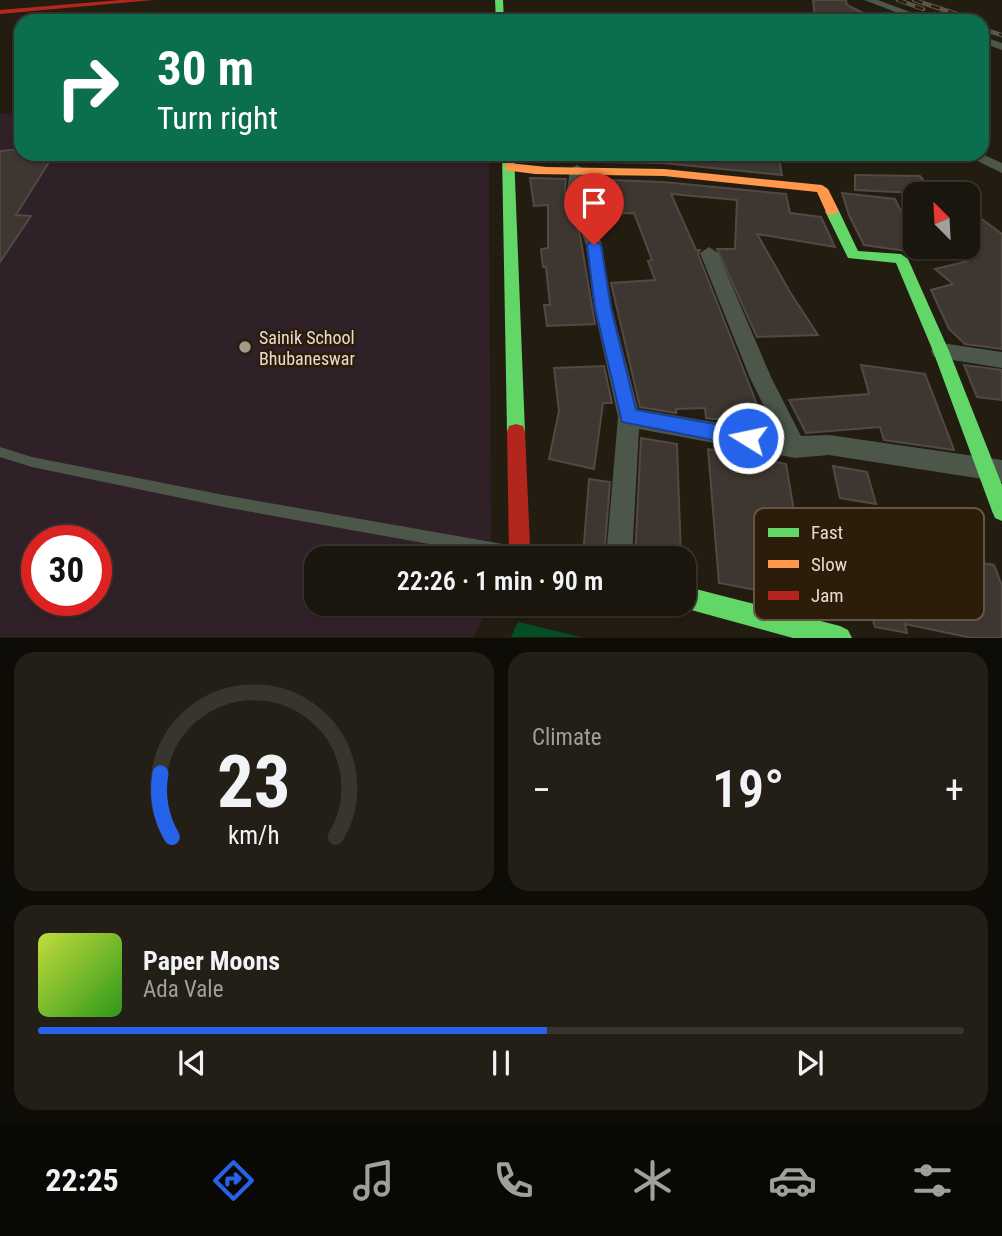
<!DOCTYPE html>
<meta charset="utf-8">
<style>
body{margin:0;font-family:"Roboto Condensed",sans-serif;background:#231e16;color:#f1f3f6;height:100vh;display:flex;flex-direction:column;font-size:26px;white-space:nowrap}
*{box-sizing:border-box;margin:0}
p{font-size:23px;color:#9f9f9d}
.icon{flex:none;width:38px;height:38px;fill:none;stroke:currentColor;stroke-width:2;stroke-linecap:round;stroke-linejoin:round}
.map{position:relative;height:638px;overflow:hidden}
.details{display:flex;flex-direction:column;gap:14px;padding:14px;background:#0e0c07;flex:1}
.details>*{flex:none}
.guide{position:absolute;left:14px;top:14px;width:975px;height:147px;border-radius:21px;box-shadow:0 2px 5px #0004,0 0 0 2px #38342e;background:#0b6e4f;color:#fff;overflow:hidden}
.needle{width:46px;rotate:336deg}
.controls{position:absolute;left:903px;top:182px;display:grid;gap:14px}
.controls a{display:grid;place-items:center;width:77px;height:77px;border-radius:14px;background:#1a150d;box-shadow:0 2px 5px #0004,0 0 0 2px #38342e;font-size:35px}
.speed{position:absolute;left:21px;top:525px;display:flex;gap:14px;font-size:35px;font-weight:700;text-align:center}
.speed>*{display:grid;place-content:center;width:91px;height:91px;border-radius:50%;background:#1a150d;box-shadow:0 2px 5px #0004,0 0 0 2px #38342e;line-height:1}
.speed .limit{border:10px solid #d22;background:#fff;color:#111}
.pin{position:absolute;display:grid;place-items:center;width:60px;height:60px;color:#fff;margin:-72px -30px;border-radius:50% 50% 50% 0;rotate:-45deg;box-shadow:0 0 7px #0007}
.pin .icon{rotate:45deg}
.me{position:absolute;width:77px;margin:-38px;rotate:280deg;stroke-linejoin:round;filter:drop-shadow(0 0 5px #0008)}
.turn{display:flex;align-items:center;gap:24px;height:147px;padding:0 28px;font-size:32px}
.turn .icon{width:91px;height:91px;stroke-width:2.5}
.turn b{display:block;font-size:49px;line-height:60px}
.big{font-size:52px;font-weight:600;line-height:1.1}
.details .card{flex:1;display:flex;flex-direction:column;justify-content:center;gap:10px;min-width:0;padding:0 24px;border-radius:21px;background:#231e16}
.details .dial{align-items:center;gap:0}
.dial svg{height:182px;overflow:visible;fill:none;stroke:#38342e;stroke-width:7;stroke-linecap:round;text-anchor:middle}
.dial text{fill:#f1f3f6;stroke:none}
.song{display:flex;align-items:center;gap:21px}
.cover{width:84px;height:84px;border-radius:10px;background:linear-gradient(135deg,hsl(70 70% 55%),hsl(110 70% 35%))}
.played{height:7px;border-radius:4px;background:linear-gradient(90deg,#2563eb 55%,#38342e 55%)}
.keys{display:flex;justify-content:space-around;direction:ltr}
.heat{display:flex;justify-content:space-between;align-items:center;font-size:38px;direction:ltr}
.details .tiles{flex:1;display:grid;gap:14px;grid-template-columns:1fr 1fr}
.card:last-child{grid-column:span 2}
.trip{position:absolute;left:304px;top:546px;width:392px;height:70px;border-radius:21px;background:#1a150d;box-shadow:0 2px 5px #0004,0 0 0 2px #38342e;font-weight:600;line-height:70px;text-align:center}
.menu{display:flex;height:112px;justify-content:space-around;align-items:center;background:#0a0805;color:#9f9f9d}
.menu .icon{width:49px;height:49px}
.menu .active{color:#2563eb}
.menu b{font-size:32px;color:#f1f3f6}
.map>svg:first-child{display:block}
.education{fill:#302027;fill-rule:evenodd}
.green{fill:#054e23}
.building{fill:#3e3630;stroke:#524943;stroke-width:2}
.lines{fill:none;stroke-linecap:round;stroke-linejoin:round}
.lane{fill:#4c5649;fill-rule:evenodd}
.street{fill:#4c5649;fill-rule:evenodd}
.fast{fill:#63d668;fill-rule:evenodd}
.slow{fill:#ff974d;fill-rule:evenodd}
.jam{fill:#b3261e;fill-rule:evenodd}
.rail-casing{stroke:#57594f;stroke-width:4.5}
.rail{stroke:#2b1d09;stroke-width:2.5;stroke-dasharray:9;stroke-linecap:butt}
.route{fill:#2563eb;stroke:#184099;stroke-width:2}
.poi-dot{fill:#a1998c;stroke:#2b1d09;stroke-width:2.5}
.labels{text-anchor:middle;dominant-baseline:central;stroke-width:5;stroke-linejoin:round;paint-order:stroke}
.poi-label{font-size:18px;fill:#e5dccf;stroke:#2b1d09;text-anchor:start}
.key{fill:#2b1d09;stroke:#635644;stroke-width:2}
.key-label{font-size:19px;fill:#e5dccf}
</style>
<div class="map">
<svg width="1002" height="638" viewBox="0 0 1002 638">
<rect width="100%" height="100%" fill="#231c11"/>
<path class="education" d="M21 112V154H489L491 558H317V604H489L474 637H0V114ZM37 541H96V600H37Z"/>
<path class="green" d="M518 622 581 637H511Z"/>
<g class="building">
<path d="M813 0H846L847 5 880 21H815Z"/>
<path d="M21 149V154H54L16 215 31 216 0 262V151Z"/>
<path d="M575 154H744L779 158 782 175 663 163 527 161V155Z"/>
<path d="M855 175 920 176 935 194 855 190Z"/>
<path d="M530 178 566 179 565 192 580 235 595 324 547 326 544 305H550L546 267H543L541 249 548 248V205L534 206Z"/>
<path d="M586 179 663 182 786 194 790 213 821 217 835 247 757 234 790 292 818 335 757 337 717 249H735L737 200 671 194 696 250H700L698 254 762 417 713 419 706 418 705 408 676 409V413L640 407 611 283 655 280 648 261 652 260 634 213 594 214 586 191Z"/>
<path d="M842 193 895 199 915 241V247L921 253 864 245 849 215Z"/>
<path d="M968 209 1002 234V349L965 344 949 329 931 290 953 284 935 269 968 261Z"/>
<path d="M861 365 925 374 954 450 884 440 880 427 806 433 789 400 869 394Z"/>
<path d="M964 365 1002 370V400L977 397Z"/>
<path d="M604 366 612 403H603L594 469 549 459 559 411 554 368Z"/>
<path d="M641 438 677 444 681 558H635Z"/>
<path d="M708 449 786 464 799 540 845 548 846 554 900 564 897 553 939 560 937 555 994 565 1002 586V638H972L905 624 907 633 875 627 872 617 820 607 819 602 719 583Z"/>
<path d="M833 466 867 472 876 504 840 498Z"/>
<path d="M589 479 610 482 604 558 583 556Z"/>
</g>
<g class="lines">
<path class="lane" d="M0 447 32 457 224 495 514 546 519 548 521 553 517 558H507L224 507 32 467 0 457Z"/>
<g class="street">
<path d="M864 0H878L934 21H919Z"/>
<path d="M982 36 1002 43V50L982 43Z"/>
<path d="M963 154H982L1002 163V173Z"/>
<path d="M577 165 584 169 583 191 602 245 612 308 638 409 777 433 750 378 700 253 709 247 718 253 771 377 801 436 829 435 1002 460V482L829 455 795 458 639 429 632 558H606L618 417 594 308 586 245 567 191 570 169Z"/>
<path d="M941 343 1002 352V368L934 357 931 351 934 345Z"/>
</g>
<g class="fast">
<path d="M495 0H503L504 21H496Z"/>
<path d="M502 154H514L525 432 523 438 516 440 509 438 507 432Z"/>
<path d="M832 207 839 211 858 251 901 254 908 259 949 351 1002 485V521L995 518 992 511 933 351 896 263 848 258 825 211Z"/>
<path d="M684 586 840 626 848 630 852 638H793L684 608 675 604H684Z"/>
</g>
<path class="slow" d="M509 163 547 167 664 169 822 185 828 189 839 211 832 215 827 214 817 192 664 176 535 174 505 170V164Z"/>
<g class="jam">
<path d="M120 0H153L0 14V10Z"/>
<path d="M516 424 523 426 525 432 530 546 544 550 547 558H511L509 554 507 432 509 426Z"/>
</g>
<g class="rail-casing">
<g id="rail">
<path d="M898 0 923 9"/>
<path d="M914 0 978 21"/>
<path d="M982 29 1002 35"/>
</g>
</g>
<use href="#rail" class="rail"/>
</g>
<path class="route" d="M594 240 601 245 611 308 636 410 748 430 754 432 757 438 754 444 748 447 622 422 595 308 587 245Z"/>
<circle class="poi-dot" cx="245" cy="347" r="7"/>
<g class="labels">
<g class="poi-label">
<text x="259" y="337">Sainik School<tspan x="259" dy="21">Bhubaneswar</tspan></text>
</g>
</g>
<rect x="754" y="508" width="230" height="112" rx="10" class="key"/>
<rect x="768" y="528" width="31" height="9" fill="#63d668"/>
<rect x="768" y="560" width="31" height="8" fill="#ff974d"/>
<rect x="768" y="591" width="31" height="9" fill="#b3261e"/>
<g class="key-label">
<text x="811" y="539">Fast</text>
<text x="811" y="571">Slow</text>
<text x="811" y="602">Jam</text>
</g>
</svg>
<div class="controls">
<a><svg class="needle" viewBox="-14 -14 28 28"><path d="M0-13l5 13h-10z" fill="#e53935"/><path d="M0 13l5-13h-10z" fill="#9f9f9d"/></svg></a>
</div>
<div class="speed"><div class="limit">30</div></div>
<div class="pin" style="left:594px;top:245px;background:#d93025"><svg class="icon" aria-label="arrive" viewBox="0 0 24 24"><path d="M6 21V4h12l-3 4 3 4H6"/></svg></div>
<svg class="me" style="left:748px;top:438px" viewBox="-20 -20 40 40"><circle r="17" fill="#2563eb" stroke="#fff" stroke-width="3"/><path d="M0-11L8 9 0 5-8 9z" fill="#fff"/></svg>
<div class="trip">22:26 · 1 min · 90 m</div>
<div class="guide">
<div class="turn"><svg class="icon" aria-label="right" viewBox="0 0 24 24"><path d="M7 20v-9h11M14 6l5 5-5 5"/></svg><div><b>30 m</b>Turn right</div></div>
</div>
</div>
<section class="details">
<div class="tiles">
<div class="card dial"><svg viewBox="0 0 100 80">
<path d="M14 69A42 42 0 1 1 86 69"/>
<path d="M14 69A42 42 0 0 1 9 41" stroke="#2563eb"/>
<text x="50" y="56" font-size="32" font-weight="700">23</text>
<text x="50" y="72" font-size="11">km/h</text>
</svg></div>
<div class="card"><p>Climate</p>
<div class="heat"><a>−</a><b class="big">19°</b><a>+</a></div>
</div>
<div class="card">
<div class="song"><i class="cover"></i><div><b>Paper Moons</b><p>Ada Vale</p></div></div>
<div class="played"></div>
<div class="keys"><svg class="icon" aria-label="previous" viewBox="0 0 24 24"><path d="M18 5L8 12l10 7zM5 5v14"/></svg><svg class="icon" aria-label="pause" viewBox="0 0 24 24"><path d="M8 5v14M16 5v14"/></svg><svg class="icon" aria-label="next" viewBox="0 0 24 24"><path d="M6 5l10 7-10 7zM19 5v14"/></svg></div>
</div>
</div>
</section>
<nav class="menu">
<b>22:25</b>
<svg class="icon active" aria-label="directions" viewBox="0 0 24 24"><path d="M12 3l9 9-9 9-9-9zM9 14v-3h6M13 9l2 2-2 2"/></svg>
<svg class="icon" aria-label="music" viewBox="0 0 24 24"><path d="M9 18V5l10-2v13"/><circle cx="6" cy="18" r="3"/><circle cx="16" cy="16" r="3"/></svg>
<svg class="icon" aria-label="phone" viewBox="0 0 24 24"><path d="M5 4h4l2 5-3 2q2 4 5 5l2-3 5 2v4C11 20 4 13 5 4z"/></svg>
<svg class="icon" aria-label="climate" viewBox="0 0 24 24"><path d="M12 3v18M4 7l16 10M4 17L20 7"/></svg>
<svg class="icon" aria-label="car" viewBox="0 0 24 24"><path d="M5 17H2v-5l4-1 3-4h7l3 4 3 1v5h-3M9 17h6M6 11h13"/><circle cx="7" cy="17" r="2"/><circle cx="17" cy="17" r="2"/></svg>
<svg class="icon" aria-label="filters" viewBox="0 0 24 24"><path d="M4 7h16M4 17h16"/><circle cx="9" cy="7" r="2"/><circle cx="15" cy="17" r="2"/></svg>
</nav>
